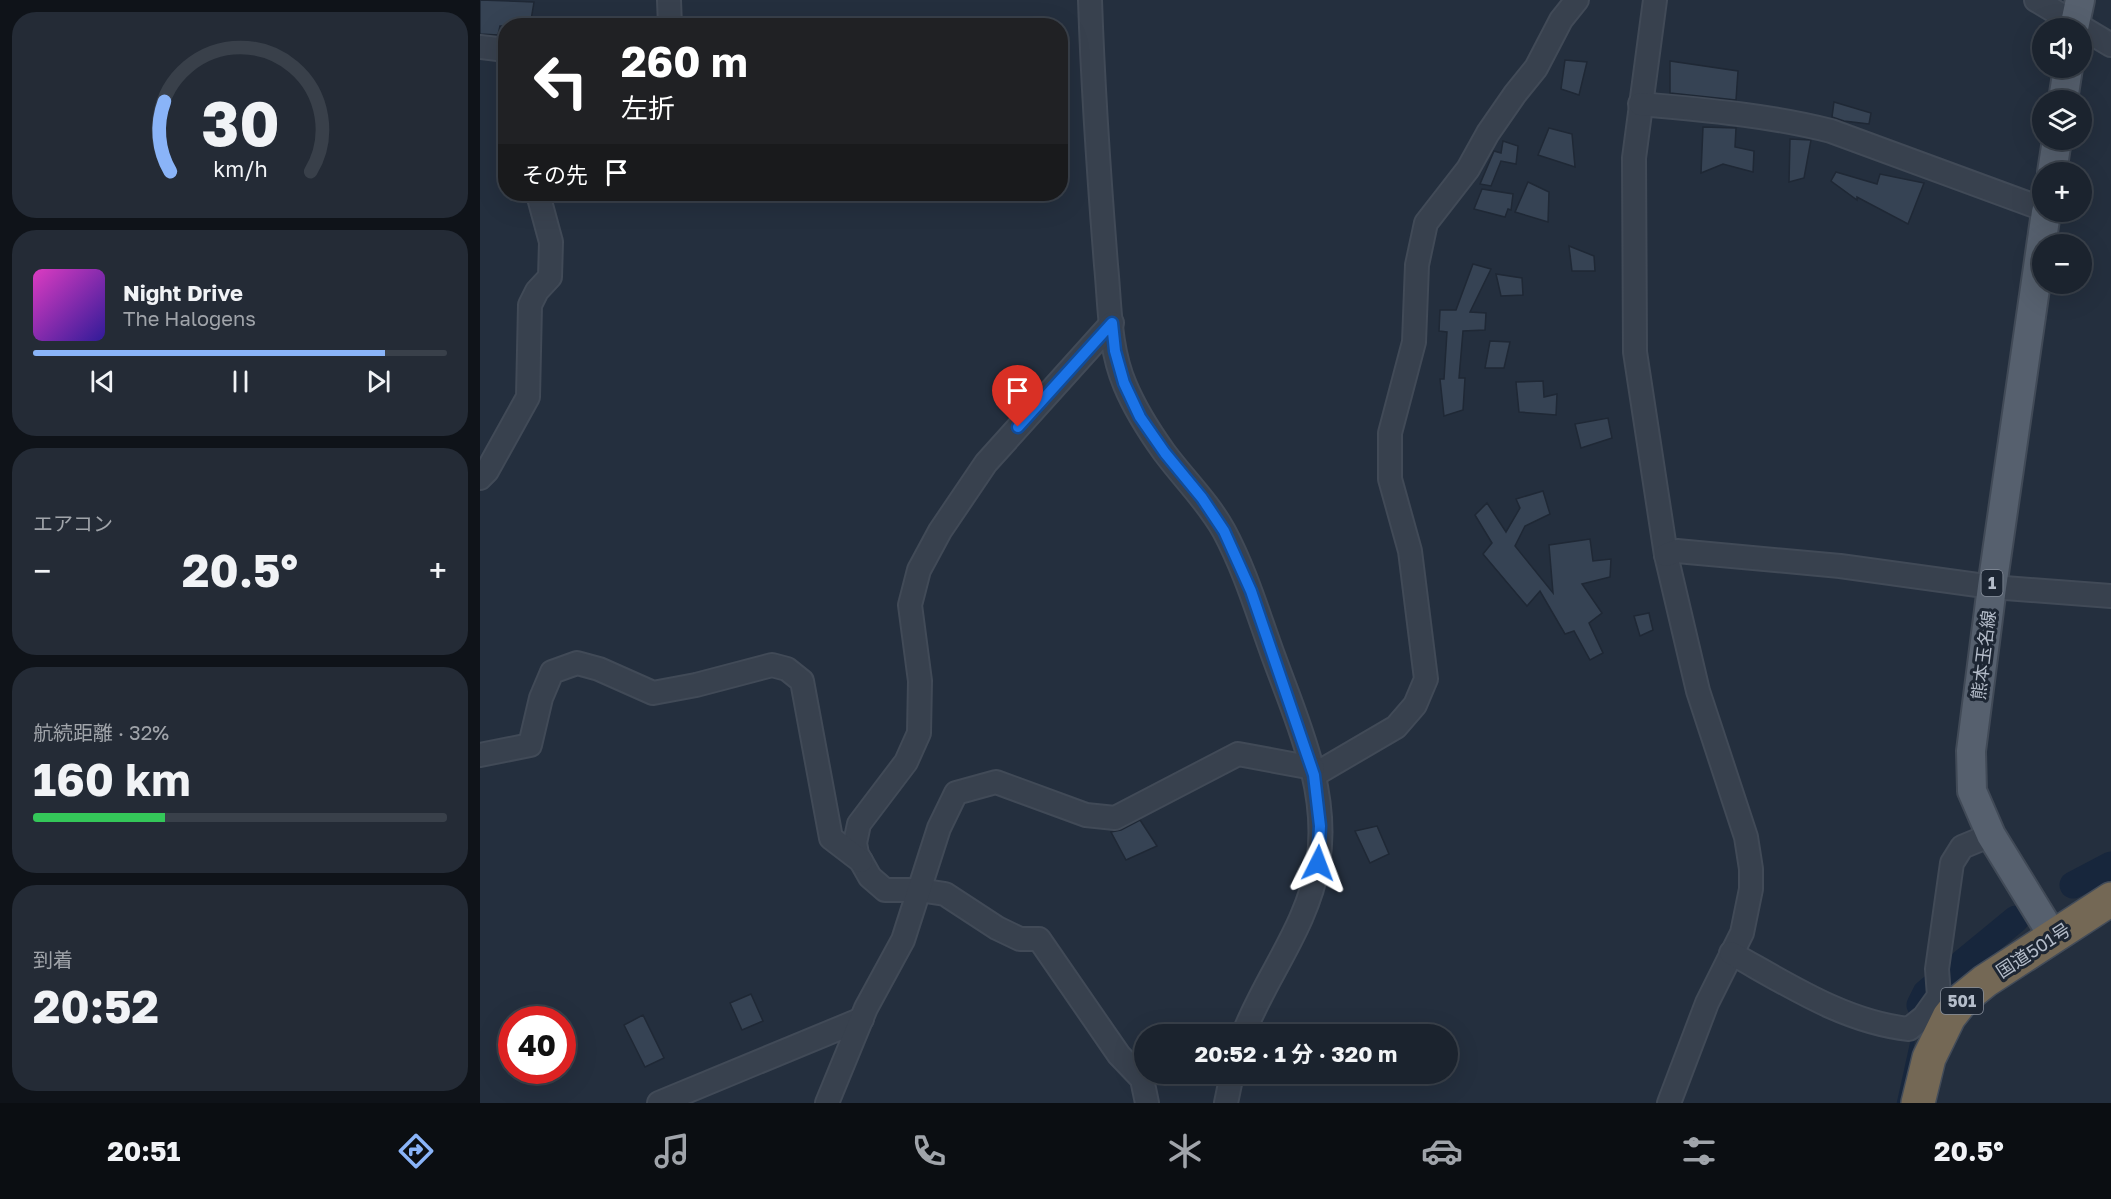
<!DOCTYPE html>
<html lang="ja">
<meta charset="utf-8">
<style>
body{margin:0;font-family:"Golos Text","Noto Sans JP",sans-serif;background:#242b36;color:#f1f3f6;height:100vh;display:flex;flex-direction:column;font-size:22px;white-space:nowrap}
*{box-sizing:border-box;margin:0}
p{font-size:20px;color:#a0a4aa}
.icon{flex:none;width:33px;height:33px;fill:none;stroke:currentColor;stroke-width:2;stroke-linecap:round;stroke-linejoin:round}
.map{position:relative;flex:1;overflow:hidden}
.sheet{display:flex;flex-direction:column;gap:12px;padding:12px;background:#0f1319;width:480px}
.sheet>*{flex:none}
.hud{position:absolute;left:18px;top:18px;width:570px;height:183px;border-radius:24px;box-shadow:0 6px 24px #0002,0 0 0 2px #39404a;background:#202124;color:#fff;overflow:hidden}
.buttons{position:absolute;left:1552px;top:18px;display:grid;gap:12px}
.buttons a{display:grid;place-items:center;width:60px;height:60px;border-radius:50%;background:#1b232e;box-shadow:0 6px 24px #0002,0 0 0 2px #39404a;font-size:30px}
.speed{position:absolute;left:18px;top:1006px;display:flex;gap:12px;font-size:30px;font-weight:700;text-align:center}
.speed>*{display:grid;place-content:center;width:78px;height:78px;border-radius:50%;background:#1b232e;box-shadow:0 6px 24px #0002,0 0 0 2px #39404a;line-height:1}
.speed .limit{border:9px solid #d22;background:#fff;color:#111}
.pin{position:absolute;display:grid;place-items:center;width:51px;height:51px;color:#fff;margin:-62px -26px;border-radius:50% 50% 50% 0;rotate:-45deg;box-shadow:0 0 6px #0007}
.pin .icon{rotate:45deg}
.me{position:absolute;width:66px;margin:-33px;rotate:3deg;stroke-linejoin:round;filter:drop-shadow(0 0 4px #0008)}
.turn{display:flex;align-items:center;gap:21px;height:126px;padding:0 24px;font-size:27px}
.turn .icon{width:78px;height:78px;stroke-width:2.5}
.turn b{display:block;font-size:42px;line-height:51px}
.then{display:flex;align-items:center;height:57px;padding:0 24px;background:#0003;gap:12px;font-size:22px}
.big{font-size:45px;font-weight:700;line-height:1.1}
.sheet .tile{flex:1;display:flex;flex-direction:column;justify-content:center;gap:9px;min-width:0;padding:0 21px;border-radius:24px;background:#242b36}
.sheet .dial{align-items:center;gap:0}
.dial svg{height:156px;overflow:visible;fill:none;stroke:#39404a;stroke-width:7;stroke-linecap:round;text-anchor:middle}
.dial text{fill:#f1f3f6;stroke:none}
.song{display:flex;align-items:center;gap:18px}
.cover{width:72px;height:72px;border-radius:9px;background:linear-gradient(135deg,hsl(310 70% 55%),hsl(250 70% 35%))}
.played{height:6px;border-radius:3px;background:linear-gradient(90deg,#8ab4f8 85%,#39404a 85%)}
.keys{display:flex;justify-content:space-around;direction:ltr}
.heat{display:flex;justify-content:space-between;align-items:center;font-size:33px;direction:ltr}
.charge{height:9px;border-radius:4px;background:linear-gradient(90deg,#34c759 32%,#39404a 0)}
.trip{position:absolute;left:654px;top:1024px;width:324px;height:60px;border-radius:30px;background:#1b232e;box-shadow:0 6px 24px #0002,0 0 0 2px #39404a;font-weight:700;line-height:60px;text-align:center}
.menu{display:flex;height:96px;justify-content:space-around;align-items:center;background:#0b0e12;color:#a0a4aa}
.menu .icon{width:42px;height:42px}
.menu .active{color:#8ab4f8}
.menu b{font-size:27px;color:#f1f3f6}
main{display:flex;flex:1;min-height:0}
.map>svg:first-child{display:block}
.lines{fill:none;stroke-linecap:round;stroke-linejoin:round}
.stream{stroke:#17263c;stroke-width:4.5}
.river{stroke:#17263c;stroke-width:27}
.building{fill:#364354;stroke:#1f2835;stroke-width:1.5}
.minor-casing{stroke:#414a57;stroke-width:26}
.major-casing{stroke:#414a57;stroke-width:32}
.highway-casing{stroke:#434c59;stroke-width:36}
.minor{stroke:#38414e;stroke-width:22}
.major{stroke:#56606e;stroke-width:28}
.highway{stroke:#746855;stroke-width:33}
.route-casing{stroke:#114b97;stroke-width:15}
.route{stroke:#1a73e8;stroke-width:10}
.labels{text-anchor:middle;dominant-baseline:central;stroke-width:6;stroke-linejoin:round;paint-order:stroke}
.shield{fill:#1d2633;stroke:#878f9c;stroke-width:1.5}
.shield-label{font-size:16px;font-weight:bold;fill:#b4bcc9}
.street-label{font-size:18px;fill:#b4bcc9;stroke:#1d2633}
</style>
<main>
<section class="sheet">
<div class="tile dial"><svg viewBox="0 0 100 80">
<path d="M14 69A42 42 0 1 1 86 69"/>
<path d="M14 69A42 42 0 0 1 11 33" stroke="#8ab4f8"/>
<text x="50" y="56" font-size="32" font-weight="700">30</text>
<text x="50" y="72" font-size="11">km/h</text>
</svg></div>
<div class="tile">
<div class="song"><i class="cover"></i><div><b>Night Drive</b><p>The Halogens</p></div></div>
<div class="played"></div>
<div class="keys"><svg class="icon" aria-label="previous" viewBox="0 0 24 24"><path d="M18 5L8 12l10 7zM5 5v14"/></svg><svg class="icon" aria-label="pause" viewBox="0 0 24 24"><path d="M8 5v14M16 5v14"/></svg><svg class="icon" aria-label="next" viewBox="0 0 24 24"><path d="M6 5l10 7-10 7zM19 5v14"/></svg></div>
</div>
<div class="tile"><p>エアコン</p>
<div class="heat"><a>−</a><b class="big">20.5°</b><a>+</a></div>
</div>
<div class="tile"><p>航続距離 · 32%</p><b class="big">160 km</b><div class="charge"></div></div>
<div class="tile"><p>到着</p><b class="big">20:52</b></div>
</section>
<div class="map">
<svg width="1631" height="1103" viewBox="0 0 1631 1103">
<rect width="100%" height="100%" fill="#242f3e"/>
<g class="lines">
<path class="stream" d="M1419 1103 1434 1035"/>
<g class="river">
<path d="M1593 885 1631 865"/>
<path d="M1440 1005 1446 993 1536 919"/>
</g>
</g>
<g class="building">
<path d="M0 0 54 2 50 26H20L18 35 0 34Z"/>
<path d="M1085 60 1107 62 1099 95 1081 89Z"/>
<path d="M1190 61 1258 71 1256 100 1190 93Z"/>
<path d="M1354 102 1391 113 1389 124 1364 121 1352 117Z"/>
<path d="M1223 127 1256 128 1255 147 1274 151 1273 172 1243 164 1221 173Z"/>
<path d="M1069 128 1092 134 1095 167 1058 155Z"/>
<path d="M1310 139 1331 140 1324 178 1309 182Z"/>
<path d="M1023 141 1038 146 1036 164 1021 161 1011 186 1000 184 1014 151 1021 153Z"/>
<path d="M1356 172 1397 184 1400 174 1444 183 1428 224 1377 197V200L1351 181Z"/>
<path d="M1048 182 1069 192 1068 222 1035 212Z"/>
<path d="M1002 189 1033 194 1031 210 1028 209 1025 217 994 209Z"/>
<path d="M1089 246 1114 256 1115 271H1092Z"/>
<path d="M993 264 1011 269 990 312 1006 313 1005 330 983 331 979 378H985L983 410 964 416 960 379H964L967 332 959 331 960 310H976Z"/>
<path d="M1016 274 1042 278 1043 295 1021 296Z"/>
<path d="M1010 341 1030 342 1024 368H1005Z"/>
<path d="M1063 381 1064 397 1077 394 1076 415 1039 412 1036 382Z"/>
<path d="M1128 418 1132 438 1101 448 1095 424Z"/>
<path d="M1063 491 1070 514 1045 526 1035 546 1073 593 1069 545 1110 539 1113 561 1131 559 1130 577 1102 584 1122 613 1109 623 1123 653 1110 660 1094 631 1085 634 1060 591 1047 606 1003 554 1012 543 995 515 1007 503 1026 532 1040 508 1036 499Z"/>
<path d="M1169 613 1173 630 1160 636 1154 616Z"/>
<path d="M660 820 677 846 646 860 631 832 641 830Z"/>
<path d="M897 826 909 854 890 863 875 831Z"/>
<path d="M271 994 283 1021 262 1030 250 1003Z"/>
<path d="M163 1015 184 1058 165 1067 144 1025Z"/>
</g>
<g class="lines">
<g class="minor-casing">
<g id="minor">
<path d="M189 0 190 26"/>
<path d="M610 0C613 89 619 177 626 265 630 305 629 348 645 385 655 409 669 431 684 452 704 479 728 502 744 531 765 570 778 614 793 655 817 721 850 791 838 863 828 926 785 977 763 1035"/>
<path d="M1175 0 1154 158 1155 352 1186 555 1218 691 1266 837 1271 869V889L1262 933 1227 1003 1189 1103"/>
<path d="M1556 0 1631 45"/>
<path d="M0 47 26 50"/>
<path d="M1160 104C1224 110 1289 115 1351 131L1563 209"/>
<path d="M632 323 506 463 460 531 439 570 430 605 440 681 439 733 426 762 379 824 375 843 377 854 390 877 405 890H439L465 894 517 928 540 939H559L639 1055 662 1079 667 1103"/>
<path d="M0 478 7 471 48 397 50 305 57 291 70 277 71 242 58 194"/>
<path d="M1186 555 1197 551 1360 566 1512 587 1631 596"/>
<path d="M0 755 50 745 61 698 72 672 97 663 119 669 173 693 216 685 292 665 307 669 322 681 351 838 381 861"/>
<path d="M834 775 916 727 935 705 946 679 930 551 910 479V433L934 342 937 265 946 223 988 169 1008 133 1035 94 1056 68 1081 20 1097 0"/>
<path d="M1251 953C1307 984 1364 1022 1429 1029L1444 1017 1459 996 1457 969 1472 863 1482 847 1511 835"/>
<path d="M179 1103 382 1019"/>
<path d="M347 1103 386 1008 423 940 459 828 476 793 516 782 606 815 635 818 758 754 833 768"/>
<path d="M746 1103 752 1074"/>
</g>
</g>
<g class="major-casing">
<g id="major">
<path d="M1594 28 1600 0"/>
<path d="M1583 100 1588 68"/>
<path d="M1572 172 1577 140"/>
<path d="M1566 212 1512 587 1491 751 1492 791 1511 835 1573 936"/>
</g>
</g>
<g class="highway-casing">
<path id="highway" d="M1438 1103 1449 1058 1469 1017 1484 998 1505 981 1631 899"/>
</g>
<use href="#minor" class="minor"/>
<use href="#major" class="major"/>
<use href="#highway" class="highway"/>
</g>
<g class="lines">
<g class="route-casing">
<path id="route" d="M538 427 632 323 635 351 644 383 660 417 685 453 722 498 744 531 771 591 834 775 840 826 838 863"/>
</g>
<use href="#route" class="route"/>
</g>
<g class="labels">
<g class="shield">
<rect x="1501.5" y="570" width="21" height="26" rx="4.5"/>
<rect x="1461" y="988" width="42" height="26" rx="4.5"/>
</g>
<g class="shield-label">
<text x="1512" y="583">1</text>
<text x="1482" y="1001">501</text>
</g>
<g class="street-label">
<text transform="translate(1503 655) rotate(-83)">熊本玉名線</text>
<text transform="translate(1553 950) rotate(-33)">国道501号</text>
</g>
</g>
</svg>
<div class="buttons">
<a><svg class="icon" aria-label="sound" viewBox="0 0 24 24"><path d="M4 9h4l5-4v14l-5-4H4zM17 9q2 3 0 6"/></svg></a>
<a><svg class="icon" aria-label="layers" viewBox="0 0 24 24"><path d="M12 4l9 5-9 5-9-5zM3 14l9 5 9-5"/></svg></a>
<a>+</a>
<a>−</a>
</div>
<div class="speed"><div class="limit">40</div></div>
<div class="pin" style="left:538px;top:427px;background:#d93025"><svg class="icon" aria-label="arrive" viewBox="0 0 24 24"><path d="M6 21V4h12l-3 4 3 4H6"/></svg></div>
<svg class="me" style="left:838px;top:863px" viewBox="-20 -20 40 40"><path d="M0-17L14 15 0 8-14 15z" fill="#1a73e8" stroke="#fff" stroke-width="4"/></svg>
<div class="trip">20:52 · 1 分 · 320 m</div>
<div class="hud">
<div class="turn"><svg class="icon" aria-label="left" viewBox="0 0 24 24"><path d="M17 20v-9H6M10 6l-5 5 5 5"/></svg><div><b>260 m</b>左折</div></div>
<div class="then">その先<svg class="icon" aria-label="arrive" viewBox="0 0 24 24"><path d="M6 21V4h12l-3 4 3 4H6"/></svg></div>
</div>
</div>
</main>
<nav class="menu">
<b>20:51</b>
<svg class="icon active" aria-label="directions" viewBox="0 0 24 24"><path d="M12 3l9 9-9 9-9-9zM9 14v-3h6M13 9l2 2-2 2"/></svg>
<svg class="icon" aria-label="music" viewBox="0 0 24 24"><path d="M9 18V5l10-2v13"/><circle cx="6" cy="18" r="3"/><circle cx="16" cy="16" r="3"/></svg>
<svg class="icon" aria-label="phone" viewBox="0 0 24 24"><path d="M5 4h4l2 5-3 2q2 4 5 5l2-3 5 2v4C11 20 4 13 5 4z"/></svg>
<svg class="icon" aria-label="climate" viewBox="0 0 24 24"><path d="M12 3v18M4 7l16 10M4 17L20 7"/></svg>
<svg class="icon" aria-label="car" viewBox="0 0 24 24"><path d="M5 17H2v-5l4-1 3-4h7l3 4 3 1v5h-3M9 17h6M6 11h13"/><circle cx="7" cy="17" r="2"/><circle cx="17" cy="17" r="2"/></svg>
<svg class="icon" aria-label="filters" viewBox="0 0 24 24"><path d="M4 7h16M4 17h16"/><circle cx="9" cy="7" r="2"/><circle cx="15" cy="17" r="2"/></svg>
<b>20.5°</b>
</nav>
